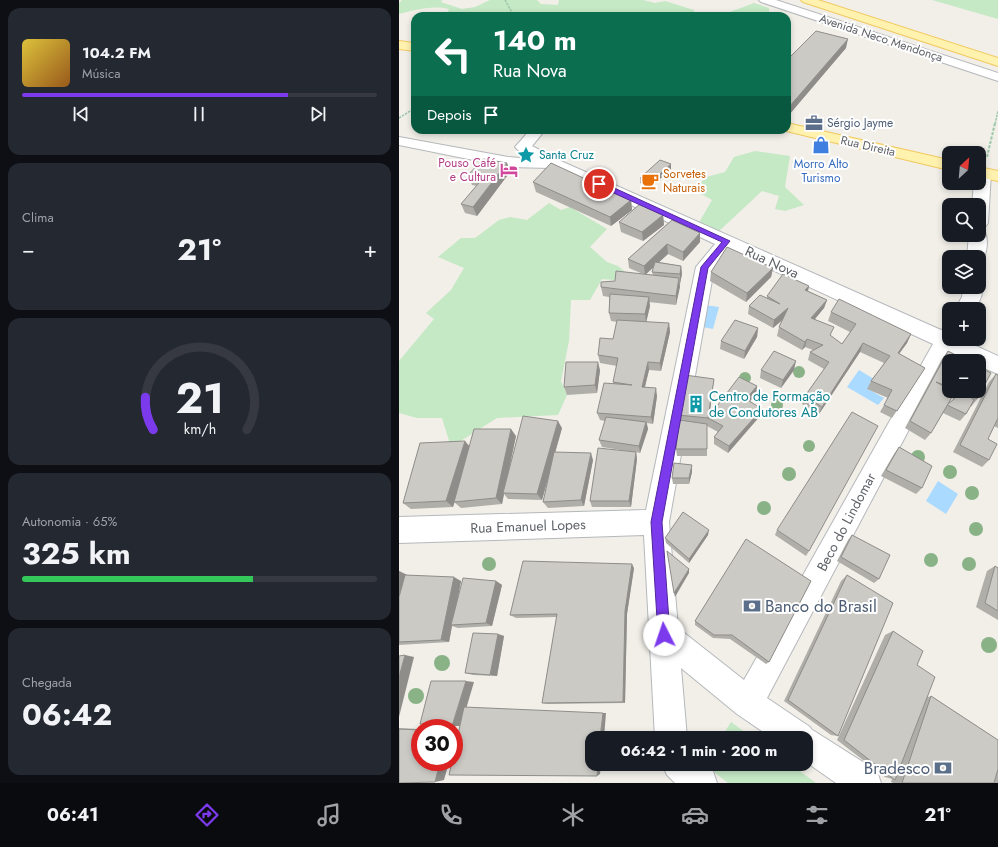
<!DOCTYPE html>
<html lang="pt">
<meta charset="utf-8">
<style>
body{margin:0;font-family:Jost,sans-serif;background:#242831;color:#f1f3f6;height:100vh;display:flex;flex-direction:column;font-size:15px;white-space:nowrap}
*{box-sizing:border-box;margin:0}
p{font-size:13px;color:#9ea1a6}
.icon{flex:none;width:22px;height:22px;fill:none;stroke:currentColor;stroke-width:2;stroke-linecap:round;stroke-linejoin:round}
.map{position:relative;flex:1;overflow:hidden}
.side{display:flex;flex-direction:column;gap:8px;padding:8px;background:#0d0f14;width:399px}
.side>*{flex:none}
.top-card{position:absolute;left:12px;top:12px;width:380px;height:122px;border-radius:12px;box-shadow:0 2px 6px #0003;background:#0b6e4f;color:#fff;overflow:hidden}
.needle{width:26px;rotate:26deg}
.buttons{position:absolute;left:543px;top:146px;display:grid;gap:8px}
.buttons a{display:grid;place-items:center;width:44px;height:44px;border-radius:8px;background:#171b24;box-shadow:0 2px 6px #0003;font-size:20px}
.speed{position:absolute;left:12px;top:719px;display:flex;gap:8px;font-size:20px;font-weight:700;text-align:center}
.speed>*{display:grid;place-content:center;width:52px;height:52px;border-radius:50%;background:#171b24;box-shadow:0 2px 6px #0003;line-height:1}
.speed .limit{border:6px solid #d22;background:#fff;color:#111}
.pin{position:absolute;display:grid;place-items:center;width:34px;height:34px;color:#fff;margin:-17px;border:2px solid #fff;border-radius:50%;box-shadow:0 1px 4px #0007}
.me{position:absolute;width:44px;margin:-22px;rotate:356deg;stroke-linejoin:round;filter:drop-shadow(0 0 3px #0008)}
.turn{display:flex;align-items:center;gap:14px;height:84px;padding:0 16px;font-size:18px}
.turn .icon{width:52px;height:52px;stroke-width:2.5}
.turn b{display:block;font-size:28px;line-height:34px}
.then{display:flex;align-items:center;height:38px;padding:0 16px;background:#0003;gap:8px;font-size:15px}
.big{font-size:30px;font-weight:700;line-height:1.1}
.side .card{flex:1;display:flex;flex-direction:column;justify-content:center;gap:6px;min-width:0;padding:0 14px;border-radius:12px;background:#242831}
.side .dial{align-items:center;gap:0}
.dial svg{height:104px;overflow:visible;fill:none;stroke:#363941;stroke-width:7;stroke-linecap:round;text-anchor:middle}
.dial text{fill:#f1f3f6;stroke:none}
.song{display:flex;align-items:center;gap:12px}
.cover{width:48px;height:48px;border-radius:6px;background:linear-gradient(135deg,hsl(50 70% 55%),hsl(30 70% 35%))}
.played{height:4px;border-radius:2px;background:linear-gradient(90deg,#7c3aed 75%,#363941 75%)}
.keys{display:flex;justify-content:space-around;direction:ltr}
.heat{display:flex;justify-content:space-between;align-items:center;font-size:22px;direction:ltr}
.charge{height:6px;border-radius:3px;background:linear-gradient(90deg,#34c759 65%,#363941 0)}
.trip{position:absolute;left:186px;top:731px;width:228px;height:40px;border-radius:12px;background:#171b24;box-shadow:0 2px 6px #0003;font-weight:700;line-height:40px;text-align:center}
.menu{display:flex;height:64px;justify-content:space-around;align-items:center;background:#090b0e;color:#9ea1a6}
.menu .icon{width:28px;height:28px}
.menu .selected{color:#7c3aed}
.menu b{font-size:18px;color:#f1f3f6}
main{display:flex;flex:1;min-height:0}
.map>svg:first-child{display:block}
.green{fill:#c5e8c5}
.water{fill:#aadaff}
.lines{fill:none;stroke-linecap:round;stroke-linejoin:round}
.minor-casing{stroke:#b5b8bc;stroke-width:2}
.major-casing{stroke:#f2c960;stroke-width:2}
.path-far1{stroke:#9cc7a9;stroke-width:1.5;stroke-dasharray:2.5 1;stroke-linecap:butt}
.path{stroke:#9cc7a9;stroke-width:2;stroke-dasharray:3 1.5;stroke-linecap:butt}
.minor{fill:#fff;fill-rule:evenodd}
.major{fill:#fff2af;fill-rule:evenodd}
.tree{fill:#89b387}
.wall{fill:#afaea9;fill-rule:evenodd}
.shaded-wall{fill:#8f8d8a}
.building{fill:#cccac5;stroke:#8f8d8a}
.route{fill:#7c3aed;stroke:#51269a}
.labels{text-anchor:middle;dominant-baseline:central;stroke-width:4;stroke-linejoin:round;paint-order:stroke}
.far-street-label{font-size:12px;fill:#5f6368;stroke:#fff}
.far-service-label{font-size:12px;fill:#4e5e75;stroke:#fff;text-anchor:start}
.far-culture-label{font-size:12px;fill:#0d838f;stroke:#fff;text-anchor:start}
.far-hotel-label{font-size:12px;fill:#b23c85;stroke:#fff;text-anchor:end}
.far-shop-label{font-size:12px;fill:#366cbe;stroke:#fff}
.far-food-label{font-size:12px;fill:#c56008;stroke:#fff;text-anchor:start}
.street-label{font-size:14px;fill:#5f6368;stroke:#fff}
.culture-label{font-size:14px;fill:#0d838f;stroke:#fff;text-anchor:start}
.near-service-label{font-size:17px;fill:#4e5e75;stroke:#fff;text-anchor:start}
</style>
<main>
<section class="side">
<div class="card">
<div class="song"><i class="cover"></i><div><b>104.2 FM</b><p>Música</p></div></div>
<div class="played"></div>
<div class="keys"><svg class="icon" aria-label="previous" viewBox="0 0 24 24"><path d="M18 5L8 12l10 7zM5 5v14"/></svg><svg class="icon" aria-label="pause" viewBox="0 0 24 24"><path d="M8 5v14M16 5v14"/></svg><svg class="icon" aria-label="next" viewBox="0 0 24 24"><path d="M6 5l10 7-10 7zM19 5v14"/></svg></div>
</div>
<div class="card"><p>Clima</p>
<div class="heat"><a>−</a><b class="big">21°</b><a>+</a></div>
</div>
<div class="card dial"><svg viewBox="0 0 100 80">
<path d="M14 69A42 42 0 1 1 86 69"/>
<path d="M14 69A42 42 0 0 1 8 44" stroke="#7c3aed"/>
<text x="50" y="56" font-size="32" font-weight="700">21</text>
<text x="50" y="72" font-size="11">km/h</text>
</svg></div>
<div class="card"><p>Autonomia · 65%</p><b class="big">325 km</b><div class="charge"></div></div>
<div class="card"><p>Chegada</p><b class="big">06:42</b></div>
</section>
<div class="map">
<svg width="599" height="783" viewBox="0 0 599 783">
<rect width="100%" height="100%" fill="#f1efe8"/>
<g class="green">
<path d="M3 0H43L42 2 63 9 76 7 91 0H138L142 4 159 5 160 0H244L256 3 266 1 295 10V16H48V14L50 9C33 5 17 10 0 14V3Z"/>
<path d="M533 0H599V19Z"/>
<path d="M355 3 370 8V16H320Z"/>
<path d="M356 151 391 156 386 187 405 205 386 211 376 209 380 196 363 191 318 233 298 226 313 200 295 190 307 177 326 172 335 157Z"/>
<path d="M150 203 162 210 171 207 208 229 191 247 208 262 219 266 229 274 228 281 203 279 191 300H172L170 341 162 381 168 395 159 415 98 418 52 447 43 418H18L0 413V361L35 319 27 313 52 290 65 268 39 257 62 238H76L100 220 111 217 128 220Z"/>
<path d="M332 722 354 738H322Z"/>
<path d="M391 764 417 783H329L306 765Z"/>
</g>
<g class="water">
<path d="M305 305 320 307 314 329 299 326Z"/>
<path d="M460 370 475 379 469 389 485 398 479 405 448 387Z"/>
<path d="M539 481 559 494 547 514 527 501Z"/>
</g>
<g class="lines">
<g class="minor-casing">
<g id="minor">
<path d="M360 0H377L599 73V81L362 2Z"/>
<path d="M131 130H146L133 146 164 162 542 330 550 326V339H562L599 356V374L580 366V361H570L551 352 368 698 411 727 412 729 478 771 482 783H437L407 762V738H373L338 714 282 668 288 738H256L245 535 0 543V517L247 510 297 267 316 244 152 168 109 167 0 145V137L109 157 134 159 119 150 116 147ZM330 250 534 344 345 680 279 628 270 522 315 269Z"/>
<path d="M584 168 590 170 592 173 589 223 586 227 580 229V205H573L575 183H580V169Z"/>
<path d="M580 229 585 231C590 238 588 254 583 261L580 262V257H568L570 235H580Z"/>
<path d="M580 282C587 291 581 300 576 309H556L563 297 564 287H580Z"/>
<path d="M263 764H305L314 771 318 783H276L268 775Z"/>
</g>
</g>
<g class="major-casing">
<g id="major">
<path d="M402 0H419L599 58V66L404 2Z"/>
<path d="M0 41 16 43V51L0 49Z"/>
<path d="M388 123 550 160V170L383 130H388Z"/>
<path d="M580 167 599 171V181L580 177Z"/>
</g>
</g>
<g class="path-far1">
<path d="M106 0 115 16"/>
<path d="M0 118 16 108"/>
<path d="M596 124 599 111"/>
</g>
<path class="path" d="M588 157 596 123"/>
<use href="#minor" class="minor"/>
<use href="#major" class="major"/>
</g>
<g class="tree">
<circle cx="400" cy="372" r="6"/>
<circle cx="346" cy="378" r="6"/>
<circle cx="378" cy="405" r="6"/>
<circle cx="410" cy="446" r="6"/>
<circle cx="519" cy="457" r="7"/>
<circle cx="551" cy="472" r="7"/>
<circle cx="390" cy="474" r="7"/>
<circle cx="573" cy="493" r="7"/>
<circle cx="365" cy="508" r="7"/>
<circle cx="577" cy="529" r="7"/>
<circle cx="532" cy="560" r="7"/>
<circle cx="90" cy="564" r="7"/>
<circle cx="570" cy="564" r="7"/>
<circle cx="590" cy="645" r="8"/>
<circle cx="43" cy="663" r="8"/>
<circle cx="17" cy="696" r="8"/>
</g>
<g class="wall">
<path d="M447 48 389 116H388V60Z"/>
<path d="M108 163 111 172 78 216 66 213 62 204 78 186 73 185 69 175Z"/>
<path d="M272 169 252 187 241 183V178Z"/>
<path d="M134 182 232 200 233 210 212 226 137 192Z"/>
<path d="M264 215 265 225 244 241 222 232 220 222Z"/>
<path d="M273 220 301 242 284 261 269 254 260 262 282 266 283 274 277 305 250 302 251 306 247 322 270 323 271 332 262 371 250 370 246 387 258 396 254 424 248 423 249 429 241 453 237 452 238 459 232 507H193L191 501 234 452 203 447 200 440 206 421 201 420 198 413 214 383V382L218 366 201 363 199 355 214 339 218 322 212 321 210 313V297L204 296 202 287 216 281 244 274 230 268 229 259ZM255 267 253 272 254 275 247 274Z"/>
<path d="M374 268 372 277 347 302 311 281 312 272Z"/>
<path d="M410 286 409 291 428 300 425 308 416 319 432 336 443 344 451 332 429 321 432 312 512 334 508 343 500 354 526 368 493 418 481 412 489 398 468 389 472 381 485 363 461 352 420 414 403 404 406 396 425 369 409 360 411 352 414 350 406 347 403 350 378 336 380 327 383 320 374 328 349 314 350 306 368 298V296Z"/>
<path d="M359 328 358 337 345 359 321 349 322 341Z"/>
<path d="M549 351 550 361V391H580L578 399 572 407 571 406 567 414 561 421 544 413 532 433 526 440 506 428 543 359ZM552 398 555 399 548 405Z"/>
<path d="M201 370 198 393 168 395 165 387Z"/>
<path d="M362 370H395L382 388 361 378Z"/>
<path d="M597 374 599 375V428L595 426 589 439 590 460 583 467 554 452 590 382Z"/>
<path d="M315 379 314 386 310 417 358 386 357 394 351 401 361 416 329 453 315 444V437L319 432 308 426V456H278L277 449 280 422H279V415Z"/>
<path d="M163 428 156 452 194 460 185 506 149 508 144 502 153 464 143 500 109 499 105 494 103 504 62 508 55 502 54 507 12 509 4 503 70 447 117 436 110 469Z"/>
<path d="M500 447 523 488 517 494 482 476 495 454Z"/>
<path d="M293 472 290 484H274L273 478Z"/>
<path d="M378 530 410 551 407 556 376 535Z"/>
<path d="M309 535 290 563 267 543 266 538Z"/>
<path d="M453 535 480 579 475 583 438 561 449 540Z"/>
<path d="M596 566 599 568V620L577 607 588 571Z"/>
<path d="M235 568 228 614 226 703 148 704 143 703 158 617 117 618 111 615Z"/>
<path d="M0 571 8 575 62 581 58 599 97 581 103 585 93 626 59 628 53 626 50 642 0 645Z"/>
<path d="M448 575 439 736 432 735 385 701 442 581Z"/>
<path d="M412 581 370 662 367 664 331 639 314 638 296 625V621Z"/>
<path d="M494 631 518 665 529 697 532 696 599 740V739V783H494L492 782 493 779 486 777 438 740 486 635Z"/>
<path d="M99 634 105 636 98 676 74 675 66 673Z"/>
<path d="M0 728 21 729V762L45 780 0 783Z"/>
</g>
<g class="shaded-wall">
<path d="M449 39 447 48 389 116 390 107Z"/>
<path d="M108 163 111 172 78 216 74 207Z"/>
<path d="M272 164V169L252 187V182Z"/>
<path d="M232 200 233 210 212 226 211 217Z"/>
<path d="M264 215 265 225 244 241 243 232Z"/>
<path d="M301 233V242L284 261V252Z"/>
<path d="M268 244 269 254 246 275 245 266Z"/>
<path d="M282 266 283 274 281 283V274Z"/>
<path d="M374 268 372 277 347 302 348 293Z"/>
<path d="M280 278 281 287 277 305V296Z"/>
<path d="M410 286 408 295 406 290Z"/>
<path d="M250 297 251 306 247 323 246 314Z"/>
<path d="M428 300 425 308 410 326 412 318Z"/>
<path d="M389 308 387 317 374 328 375 320Z"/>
<path d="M270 323 271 332 262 371 261 363Z"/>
<path d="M359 328 358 337 345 359 346 351Z"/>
<path d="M512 334 508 343 494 362 499 353Z"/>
<path d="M408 339 406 347 403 350 406 342Z"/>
<path d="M464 343 461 352 420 414 423 407Z"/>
<path d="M397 361 395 370 382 388 384 380Z"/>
<path d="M199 362 201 370 198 393 196 385Z"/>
<path d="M249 362 250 370 244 394 243 387Z"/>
<path d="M315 379 314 386 310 419 309 418V426V418Z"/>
<path d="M358 386 357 394 346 407 347 399Z"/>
<path d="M257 388 258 396 254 424 252 417Z"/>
<path d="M363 409 361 416 329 453 330 446Z"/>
<path d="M159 421 163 428 143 500 138 494Z"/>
<path d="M247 422 249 429 241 453 240 446Z"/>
<path d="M112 429 117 436 105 493H104L105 494 103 504 97 498Z"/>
<path d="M66 441 72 448 54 507 47 501Z"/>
<path d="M237 452 238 459 232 507 230 501Z"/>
<path d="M192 453 194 460 185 506 182 500Z"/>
<path d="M293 465V472L290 484V478Z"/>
<path d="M310 530 309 535 290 563V559Z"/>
<path d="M233 564 235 568 228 614 226 703 224 702 226 611Z"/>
<path d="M290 569V573L276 597 275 593Z"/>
<path d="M0 571 8 575 0 606Z"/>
<path d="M55 577 62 581 54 625H52L53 626 50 642 42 640Z"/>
<path d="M97 581 103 585 93 626 87 623Z"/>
<path d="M99 634 105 636 98 676 91 675Z"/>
<path d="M6 655 15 657 0 717V677Z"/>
<path d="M67 681 75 682 62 726H53Z"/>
<path d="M204 713H207L205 738H201Z"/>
<path d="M57 730 55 740V731Z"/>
<path d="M41 762H50L45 780 36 782Z"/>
<path d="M199 764H202L201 774 198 776Z"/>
</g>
<g class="building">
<path d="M417 31 449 39 390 107 388 106V60Z"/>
<path d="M84 159 108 163 74 207 62 204 84 178 69 175Z"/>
<path d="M261 160 272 164 252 182 241 178Z"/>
<path d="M152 163 232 200 211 217 134 182Z"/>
<path d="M241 204 264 215 243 232 220 222Z"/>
<path d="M273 220 301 233 284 252 268 244 245 266 229 259Z"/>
<path d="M328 247 374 268 348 293 312 272Z"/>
<path d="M256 262 282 266 281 274 253 272Z"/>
<path d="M217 271 280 278 277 296 202 287V282L216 281Z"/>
<path d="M384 274 410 286 406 290 428 300 412 318 435 327 431 335 443 344 457 324 432 312 440 299 512 334 499 353 526 368 498 411 485 405 493 390 472 381 491 356 464 343 423 407 406 396 430 362 411 352 424 345 408 339 406 342 380 327 389 308 375 320 350 306 361 295 381 304 368 296Z"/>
<path d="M211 294 250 297 246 314 210 313Z"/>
<path d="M218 320 270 323 261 363 249 362 243 387 257 388 252 417 198 413 205 383 233 385 214 382 219 358 199 355 201 338 214 339Z"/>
<path d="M336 320 359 328 346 351 322 341Z"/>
<path d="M375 351 397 361 384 380 362 370Z"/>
<path d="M549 351 568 361H550V387L537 382 550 389V391H553L556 392 532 433 511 421Z"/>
<path d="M167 362H199L196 385 165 387Z"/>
<path d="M580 367 592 373 578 399 566 393 575 400 567 414 548 405 563 392 561 391H580Z"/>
<path d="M597 374 599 375V418L589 439 598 444 590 460 561 445Z"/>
<path d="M286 375 315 379 309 418 279 415Z"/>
<path d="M340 377 358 386 347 399 363 409 330 446 315 437 324 426 309 418Z"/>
<path d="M453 412 479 426 410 551 378 530Z"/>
<path d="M124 416 159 421 138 494 104 493Z"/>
<path d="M207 417 247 422 240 446 200 440Z"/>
<path d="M280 420 308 424V449H277Z"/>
<path d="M75 429H112L97 498 55 502Z"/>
<path d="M66 441 47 501 4 503 21 443Z"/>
<path d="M500 447 533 466 523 488 487 470Z"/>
<path d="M199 448 237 452 230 501H191Z"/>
<path d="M155 452 192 453 182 500 144 502Z"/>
<path d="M275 463 293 465 290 478H273Z"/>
<path d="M284 512 310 530 290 559 266 538Z"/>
<path d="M453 535 491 555 480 579 442 557Z"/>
<path d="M347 539 412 581 370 662 333 635H315L296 621Z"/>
<path d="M268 551 290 569 275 593Z"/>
<path d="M124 561 233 564 226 611 224 702 143 703 158 614 111 615Z"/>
<path d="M596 566 599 568V611L586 603Z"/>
<path d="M6 575 55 577 42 640 0 642V597Z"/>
<path d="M448 575 494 603 439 736 389 700Z"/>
<path d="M64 578 97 581 87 623 52 625Z"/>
<path d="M494 631 524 651 518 665 536 677 496 780 445 740Z"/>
<path d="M74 633 99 634 91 675 66 673Z"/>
<path d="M6 655 0 677V656Z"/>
<path d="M32 681H67L53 726 21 724Z"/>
<path d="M532 696 599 740V769L595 783H503Z"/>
<path d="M65 707 204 713 201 738H193V764H199L198 776 50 775 53 762H55V753Z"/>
<path d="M0 729 21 730V762H41L36 782 0 783Z"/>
</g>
<path class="route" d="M200 181 331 241 309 268 263 522 271 635 269 640 265 641 261 640 259 635 252 522 302 267 323 242 197 185 196 184Z"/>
<defs>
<g id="office-bare" transform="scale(1.38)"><path d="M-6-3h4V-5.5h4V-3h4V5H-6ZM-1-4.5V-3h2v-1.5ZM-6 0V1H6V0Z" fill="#5c6f8a" stroke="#fff" stroke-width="2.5" paint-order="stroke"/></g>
<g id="shop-bare" transform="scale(1.38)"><path d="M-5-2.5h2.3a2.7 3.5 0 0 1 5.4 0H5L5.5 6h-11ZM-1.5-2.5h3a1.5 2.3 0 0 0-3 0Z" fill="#3f7fe0" stroke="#fff" stroke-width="2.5" paint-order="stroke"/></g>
<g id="sight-bare" transform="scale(1.38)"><path d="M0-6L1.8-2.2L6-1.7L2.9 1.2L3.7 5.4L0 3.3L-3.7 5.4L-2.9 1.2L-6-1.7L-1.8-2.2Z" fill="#0f9aa8" stroke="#fff" stroke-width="2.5" paint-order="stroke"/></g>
<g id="hotel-bare" transform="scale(1.38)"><path d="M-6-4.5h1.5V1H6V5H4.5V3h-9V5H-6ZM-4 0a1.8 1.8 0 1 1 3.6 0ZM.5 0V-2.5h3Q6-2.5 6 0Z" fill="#d1479c" stroke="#fff" stroke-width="2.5" paint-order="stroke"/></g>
<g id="cafe-bare" transform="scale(1.38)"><path d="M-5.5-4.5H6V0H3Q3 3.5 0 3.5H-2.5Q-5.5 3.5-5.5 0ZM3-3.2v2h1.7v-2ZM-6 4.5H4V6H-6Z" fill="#e8710a" stroke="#fff" stroke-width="2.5" paint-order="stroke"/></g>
<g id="building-bare" transform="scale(1.38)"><path d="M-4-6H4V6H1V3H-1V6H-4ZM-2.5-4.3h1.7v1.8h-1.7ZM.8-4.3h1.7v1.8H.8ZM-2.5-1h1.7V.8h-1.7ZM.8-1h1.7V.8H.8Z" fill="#0f9aa8" stroke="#fff" stroke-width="2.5" paint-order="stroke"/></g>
<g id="bank-bare" transform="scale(1.38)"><path d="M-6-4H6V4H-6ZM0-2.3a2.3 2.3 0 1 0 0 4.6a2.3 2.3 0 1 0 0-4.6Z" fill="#5c6f8a" stroke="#fff" stroke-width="2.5" paint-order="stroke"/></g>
</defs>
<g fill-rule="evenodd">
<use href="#office-bare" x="415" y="123"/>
<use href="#shop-bare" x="422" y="145"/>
<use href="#sight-bare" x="127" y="155"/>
<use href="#hotel-bare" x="110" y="170"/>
<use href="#cafe-bare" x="251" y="181"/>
<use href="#building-bare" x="297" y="404"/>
<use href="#bank-bare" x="353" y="606"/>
<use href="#bank-bare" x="544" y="768"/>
</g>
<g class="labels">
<g class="far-street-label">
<text transform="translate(482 38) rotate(18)">Avenida Neco Mendonça</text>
<text transform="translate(469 146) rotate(13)">Rua Direita</text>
</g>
<g class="far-service-label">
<text x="428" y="123">Sérgio Jayme</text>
</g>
<g class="far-culture-label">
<text x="140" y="155">Santa Cruz</text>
</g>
<g class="far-hotel-label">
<text x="97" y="163">Pouso Café<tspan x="97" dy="14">e Cultura</tspan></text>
</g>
<g class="far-shop-label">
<text x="422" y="164">Morro Alto<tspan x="422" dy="14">Turismo</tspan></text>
</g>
<g class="far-food-label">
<text x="264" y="174">Sorvetes<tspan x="264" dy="14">Naturais</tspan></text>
</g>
<g class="street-label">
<text transform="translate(373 262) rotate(25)">Rua Nova</text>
<text transform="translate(447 522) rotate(-62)">Beco do Lindomar</text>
<text transform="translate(129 526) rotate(-2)">Rua Emanuel Lopes</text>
</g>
<g class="culture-label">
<text x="310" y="396">Centro de Formação<tspan x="310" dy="16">de Condutores AB</tspan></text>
</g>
<g class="near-service-label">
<text x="366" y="606">Banco do Brasil</text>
<text x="531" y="768" text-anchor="end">Bradesco</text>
</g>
</g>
</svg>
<div class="buttons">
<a><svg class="needle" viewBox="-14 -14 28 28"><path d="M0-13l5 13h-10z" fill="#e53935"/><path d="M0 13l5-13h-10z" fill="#9ea1a6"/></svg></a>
<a><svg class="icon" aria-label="search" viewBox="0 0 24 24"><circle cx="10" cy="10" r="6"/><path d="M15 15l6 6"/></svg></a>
<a><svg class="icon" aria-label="layers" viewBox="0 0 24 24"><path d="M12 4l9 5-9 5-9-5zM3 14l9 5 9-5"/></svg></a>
<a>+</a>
<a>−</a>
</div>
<div class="speed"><div class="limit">30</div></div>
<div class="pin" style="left:200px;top:184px;background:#d93025"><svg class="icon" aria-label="arrive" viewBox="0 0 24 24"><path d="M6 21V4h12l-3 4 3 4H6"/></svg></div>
<svg class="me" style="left:265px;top:635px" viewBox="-20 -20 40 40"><circle r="19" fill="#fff"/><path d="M0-13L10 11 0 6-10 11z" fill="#7c3aed"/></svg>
<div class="trip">06:42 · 1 min · 200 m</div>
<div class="top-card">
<div class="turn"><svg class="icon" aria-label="left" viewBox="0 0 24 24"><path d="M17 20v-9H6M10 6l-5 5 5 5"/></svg><div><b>140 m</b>Rua Nova</div></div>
<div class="then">Depois<svg class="icon" aria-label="arrive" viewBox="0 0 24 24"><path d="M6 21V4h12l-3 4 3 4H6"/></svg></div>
</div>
</div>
</main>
<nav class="menu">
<b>06:41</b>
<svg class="icon selected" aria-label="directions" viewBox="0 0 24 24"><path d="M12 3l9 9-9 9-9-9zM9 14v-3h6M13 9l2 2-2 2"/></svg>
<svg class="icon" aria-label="music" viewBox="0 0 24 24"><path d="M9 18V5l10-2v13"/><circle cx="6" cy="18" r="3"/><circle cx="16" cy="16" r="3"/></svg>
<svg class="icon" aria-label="phone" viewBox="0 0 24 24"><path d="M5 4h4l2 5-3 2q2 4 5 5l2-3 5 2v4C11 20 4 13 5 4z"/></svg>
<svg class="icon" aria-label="climate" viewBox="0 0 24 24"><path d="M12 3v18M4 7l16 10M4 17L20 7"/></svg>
<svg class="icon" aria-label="car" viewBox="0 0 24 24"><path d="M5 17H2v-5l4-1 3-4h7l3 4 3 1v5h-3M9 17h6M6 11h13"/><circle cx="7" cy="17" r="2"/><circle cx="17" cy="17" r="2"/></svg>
<svg class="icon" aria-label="filters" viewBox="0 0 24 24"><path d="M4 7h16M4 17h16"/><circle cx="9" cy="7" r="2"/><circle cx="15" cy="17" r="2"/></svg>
<b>21°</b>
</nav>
